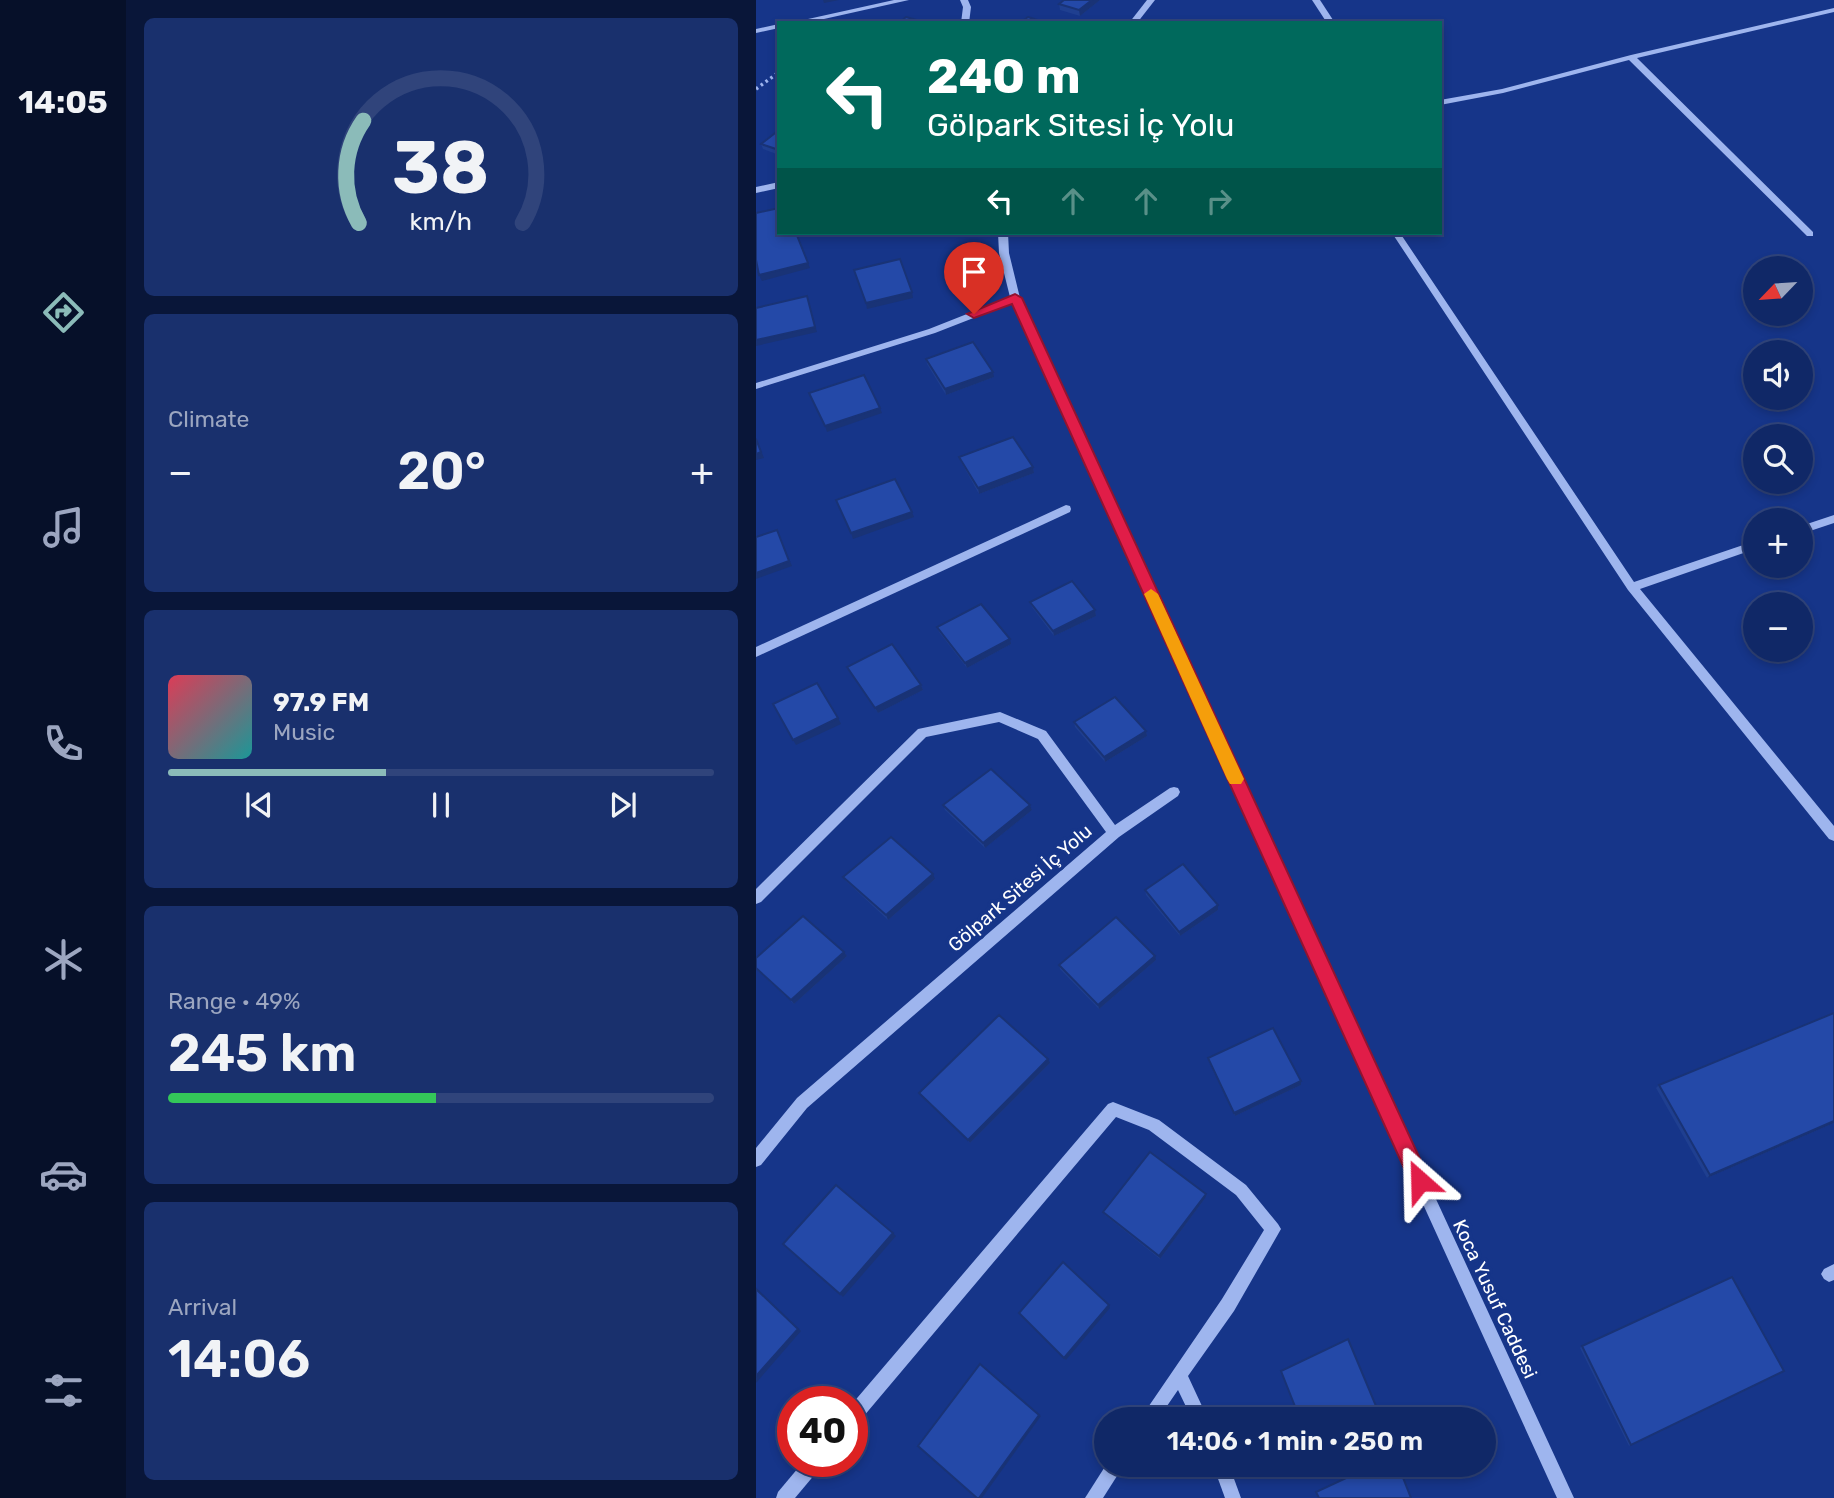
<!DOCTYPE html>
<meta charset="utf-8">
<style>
body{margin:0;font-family:Rubik,sans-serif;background:#19306d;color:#f1f3f6;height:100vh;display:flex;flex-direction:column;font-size:26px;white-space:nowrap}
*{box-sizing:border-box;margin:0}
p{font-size:23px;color:#9ca6c0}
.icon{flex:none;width:38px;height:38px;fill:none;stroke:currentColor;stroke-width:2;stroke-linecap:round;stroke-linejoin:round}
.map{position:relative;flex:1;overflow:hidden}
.side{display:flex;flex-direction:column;gap:18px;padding:18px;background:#091639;width:630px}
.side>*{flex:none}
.top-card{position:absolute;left:21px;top:21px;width:665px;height:214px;border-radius:0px;box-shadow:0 4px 10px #0003,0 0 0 2px #30447b;background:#00695c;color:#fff;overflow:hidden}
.needle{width:46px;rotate:245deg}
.tools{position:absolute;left:987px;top:256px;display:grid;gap:14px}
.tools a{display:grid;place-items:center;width:70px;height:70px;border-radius:50%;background:#102867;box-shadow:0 4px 10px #0003,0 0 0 2px #30447b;font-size:35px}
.speed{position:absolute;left:21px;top:1386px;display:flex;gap:14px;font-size:35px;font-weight:700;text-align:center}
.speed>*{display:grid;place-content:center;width:91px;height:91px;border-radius:50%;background:#102867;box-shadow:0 4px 10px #0003,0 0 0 2px #30447b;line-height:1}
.speed .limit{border:10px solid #d22;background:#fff;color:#111}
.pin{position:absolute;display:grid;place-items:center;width:60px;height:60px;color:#fff;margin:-72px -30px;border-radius:50% 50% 50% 0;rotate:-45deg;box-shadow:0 0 7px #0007}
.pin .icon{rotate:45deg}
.me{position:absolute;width:77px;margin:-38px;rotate:335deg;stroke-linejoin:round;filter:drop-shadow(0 0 5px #0008)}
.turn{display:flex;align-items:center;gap:24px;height:147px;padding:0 35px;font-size:32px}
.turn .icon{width:91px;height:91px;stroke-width:2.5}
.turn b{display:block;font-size:49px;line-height:60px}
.lanes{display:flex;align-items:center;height:66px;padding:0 35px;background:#0003;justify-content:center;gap:35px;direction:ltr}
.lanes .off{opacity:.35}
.big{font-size:52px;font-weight:600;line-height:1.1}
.side .tile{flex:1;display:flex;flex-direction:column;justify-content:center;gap:10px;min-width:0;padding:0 24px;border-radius:10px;background:#19306d}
.side .dial{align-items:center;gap:0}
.dial svg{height:182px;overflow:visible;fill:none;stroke:#30447b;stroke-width:7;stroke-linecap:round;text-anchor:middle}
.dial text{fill:#f1f3f6;stroke:none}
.song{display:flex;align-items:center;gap:21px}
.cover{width:84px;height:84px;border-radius:10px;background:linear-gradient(135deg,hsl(350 70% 55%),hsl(180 70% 35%))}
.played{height:7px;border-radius:4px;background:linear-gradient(90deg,#8bbbb9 40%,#30447b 40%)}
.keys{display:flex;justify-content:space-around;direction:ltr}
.heat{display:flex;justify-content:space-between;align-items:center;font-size:38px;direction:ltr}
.charge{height:10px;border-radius:5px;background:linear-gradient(90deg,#34c759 49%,#30447b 0)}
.trip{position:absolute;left:338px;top:1407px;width:402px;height:70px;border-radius:35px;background:#102867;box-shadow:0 4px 10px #0003,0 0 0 2px #30447b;font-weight:600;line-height:70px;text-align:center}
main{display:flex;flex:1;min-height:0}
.tabs{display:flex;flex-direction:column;width:126px;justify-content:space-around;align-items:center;background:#061029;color:#9ca6c0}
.tabs .icon{width:49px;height:49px}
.tabs .selected{color:#8bbbb9}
.tabs b{font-size:32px;color:#f1f3f6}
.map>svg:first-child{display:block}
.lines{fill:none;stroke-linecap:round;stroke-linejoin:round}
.path{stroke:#9eb5ee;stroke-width:3.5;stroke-dasharray:2.5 3.5;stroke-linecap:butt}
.minor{fill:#9eb5ee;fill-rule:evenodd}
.wall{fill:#1f3f90}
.shaded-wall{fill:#193376}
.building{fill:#2449a8;stroke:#193376;stroke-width:2}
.route{fill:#e11d48;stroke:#92132f;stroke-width:2}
.slow{fill:#f59e0b}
.labels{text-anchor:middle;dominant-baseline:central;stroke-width:7;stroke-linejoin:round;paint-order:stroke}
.street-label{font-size:19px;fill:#fff;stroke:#163589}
</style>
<main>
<nav class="tabs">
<b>14:05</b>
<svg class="icon selected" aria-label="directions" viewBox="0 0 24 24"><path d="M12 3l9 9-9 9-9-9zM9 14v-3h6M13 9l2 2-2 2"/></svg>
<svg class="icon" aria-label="music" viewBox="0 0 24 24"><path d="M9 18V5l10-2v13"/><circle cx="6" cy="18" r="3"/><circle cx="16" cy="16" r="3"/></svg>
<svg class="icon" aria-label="phone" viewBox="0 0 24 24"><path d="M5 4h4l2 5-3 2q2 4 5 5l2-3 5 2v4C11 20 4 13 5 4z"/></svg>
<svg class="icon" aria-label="climate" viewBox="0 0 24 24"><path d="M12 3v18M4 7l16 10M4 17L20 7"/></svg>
<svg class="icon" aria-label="car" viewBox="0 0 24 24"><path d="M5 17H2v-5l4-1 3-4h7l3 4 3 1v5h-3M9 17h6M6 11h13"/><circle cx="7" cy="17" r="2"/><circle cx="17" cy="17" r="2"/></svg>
<svg class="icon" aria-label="filters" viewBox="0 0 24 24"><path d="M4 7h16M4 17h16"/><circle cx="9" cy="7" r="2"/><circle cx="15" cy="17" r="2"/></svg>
</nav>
<section class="side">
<div class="tile dial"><svg viewBox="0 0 100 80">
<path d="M14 69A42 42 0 1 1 86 69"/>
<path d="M14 69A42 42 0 0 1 16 24" stroke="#8bbbb9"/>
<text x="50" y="56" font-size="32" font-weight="700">38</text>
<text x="50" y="72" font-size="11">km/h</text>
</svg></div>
<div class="tile"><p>Climate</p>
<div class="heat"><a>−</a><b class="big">20°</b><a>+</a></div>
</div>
<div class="tile">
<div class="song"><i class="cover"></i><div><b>97.9 FM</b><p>Music</p></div></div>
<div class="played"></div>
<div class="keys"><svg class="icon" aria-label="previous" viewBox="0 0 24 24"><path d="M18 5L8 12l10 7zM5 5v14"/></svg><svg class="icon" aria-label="pause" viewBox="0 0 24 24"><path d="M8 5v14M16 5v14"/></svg><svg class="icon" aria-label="next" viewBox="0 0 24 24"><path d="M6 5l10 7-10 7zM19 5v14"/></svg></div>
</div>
<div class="tile"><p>Range · 49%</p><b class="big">245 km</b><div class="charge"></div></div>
<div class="tile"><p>Arrival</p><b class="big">14:06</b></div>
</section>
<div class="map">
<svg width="1078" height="1498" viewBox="0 0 1078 1498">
<rect width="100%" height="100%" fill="#163589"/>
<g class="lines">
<path class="path" d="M0 89 23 72"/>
<g class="minor">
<path d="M138 0H153L50 23H34Z"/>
<path d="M204 0H212L215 7 213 23H205L207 7Z"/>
<path d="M391 0H399L381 23H373Z"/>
<path d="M556 0H564L579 23H571Z"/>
<path d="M1078 8V12L881 58 1057 232V236H1051L873 60 747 93 684 105V100L746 89 875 55Z"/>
<path d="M23 24V28L0 33V29Z"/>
<path d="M23 182V188L0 193V187Z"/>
<path d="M242 233H252L253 253 264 298 818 1498H801L256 303 179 333 0 389V383L173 329 254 297 243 253Z"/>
<path d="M636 233H644L878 582 999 541V549L884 589 1078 826V841L1073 839 872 590Z"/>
<path d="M310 505 314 506 315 509 314 512 0 657V647Z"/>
<path d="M1078 515V523L1045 534V526Z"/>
<path d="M244 712 290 731 359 825 414 788 418 787 422 788 424 792 422 796 363 837 51 1108 5 1165 0 1167V1148L41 1098 350 832 282 739 243 722 170 737 5 902 0 904V889L162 729Z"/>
<path d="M357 1102 403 1120 490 1185 522 1224 525 1229 478 1311 432 1376 452 1419H436L422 1390 402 1419H384L466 1299 508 1230 480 1195 393 1130 360 1117 102 1423 96 1425V1404L352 1104Z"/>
<path d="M1078 1264V1280L1073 1282 1068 1279 1065 1274 1068 1269Z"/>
<path d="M48 1461H67L65 1467 39 1498H20L22 1492Z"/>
<path d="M350 1465H368L347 1498H329Z"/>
<path d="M457 1465H473L485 1498H469Z"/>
</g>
</g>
<g class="wall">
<path d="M308 0H344L324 16 304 10 303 4Z"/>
<path d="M23 130V155L7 149 5 144Z"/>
<path d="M170 359 238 377 190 395 171 364Z"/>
<path d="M203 457 277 467 278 473 223 494 205 462Z"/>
<path d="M274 602 339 610 340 616 298 636 276 607Z"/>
<path d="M181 627 255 644 211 668 183 632Z"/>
<path d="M91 667 165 685 167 690 122 713Z"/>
<path d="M318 722 390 731 391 736 349 762 319 727Z"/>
<path d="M187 805H274L276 810 229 848 189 810Z"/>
<path d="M87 877 179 879 132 920 90 881Z"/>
<path d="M389 890 462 905V910L424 936 390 895Z"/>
<path d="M88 952 91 956 38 1004 0 969V958Z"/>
<path d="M400 960 343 1009 304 969 303 965Z"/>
<path d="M1078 1013V1123L951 1178 900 1088 903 1085Z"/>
<path d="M452 1058 545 1085 479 1116 453 1062Z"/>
<path d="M294 1063 214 1143 163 1093Z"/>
<path d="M450 1194V1197L404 1259 349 1215 347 1212Z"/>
<path d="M826 1346 1028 1371 873 1446 824 1348Z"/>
</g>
<g class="shaded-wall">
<path d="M67 0H83L68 3Z"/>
<path d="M336 0H344L324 16 323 10Z"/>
<path d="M64 233H81L65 237Z"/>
<path d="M52 263 54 268 6 281 3 275Z"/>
<path d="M156 292 157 298 111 309 110 303Z"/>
<path d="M51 296 61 332 0 346V340Z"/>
<path d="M237 372 238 377 190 395 189 389Z"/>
<path d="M124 408 126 413 71 432 69 426Z"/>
<path d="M0 438 8 458 0 460Z"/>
<path d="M277 467 278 473 223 494 222 488Z"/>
<path d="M156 512 158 517 97 539 95 533Z"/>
<path d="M23 535 36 566 0 579V573Z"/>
<path d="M339 610 340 616 298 636 297 631Z"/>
<path d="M254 639 255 644 211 668 209 663Z"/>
<path d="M165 685 167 690 122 713 119 708Z"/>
<path d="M82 718 85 724 40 745 37 740Z"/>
<path d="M390 731 391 736 349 762 348 757Z"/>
<path d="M274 805 276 810 229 848 227 843Z"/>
<path d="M177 874 179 879 132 920 130 915Z"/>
<path d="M462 905V910L424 936 423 932Z"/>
<path d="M88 952 91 956 38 1004 35 1000Z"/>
<path d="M399 956 400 960 343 1009 342 1005Z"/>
<path d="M292 1059 294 1063 214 1143 212 1140Z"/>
<path d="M545 1081V1085L479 1116 478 1113Z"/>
<path d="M1078 1121V1123L951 1178 954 1175Z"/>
<path d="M450 1194V1197L404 1259 403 1256Z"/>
<path d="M137 1233 140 1236 87 1297 84 1294Z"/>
<path d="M0 1288 45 1331 0 1383Z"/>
<path d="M353 1305 354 1308 310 1360 308 1358Z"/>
<path d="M620 1406V1408L598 1419H595Z"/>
<path d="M283 1415 285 1416 226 1498H223Z"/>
</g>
<g class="building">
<path d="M308 0H336L323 10 303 4Z"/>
<path d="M150 17 171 23H143Z"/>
<path d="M272 17 290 23H264Z"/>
<path d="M23 130V150L5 144Z"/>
<path d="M23 208V233H40L52 263 3 275 0 260V213Z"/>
<path d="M144 259 156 292 110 303 98 270Z"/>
<path d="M51 296 59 327 0 340V308Z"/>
<path d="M217 342 237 372 189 389 170 359Z"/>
<path d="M108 375 124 408 69 426 53 393Z"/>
<path d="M257 437 277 467 222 488 203 457Z"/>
<path d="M0 439 5 452 0 454Z"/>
<path d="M139 479 156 512 95 533 80 500Z"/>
<path d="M21 530 33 561 0 573V537Z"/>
<path d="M316 581 339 610 297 631 274 602Z"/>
<path d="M225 604 254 639 209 663 181 627Z"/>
<path d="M136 644 165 685 119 708 91 667Z"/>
<path d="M61 683 82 718 37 740 17 704Z"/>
<path d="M359 697 390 731 348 757 318 722Z"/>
<path d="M235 769 274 805 227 843 187 805Z"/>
<path d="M135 837 177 874 130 915 87 877Z"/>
<path d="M427 864 462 905 423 932 389 890Z"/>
<path d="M47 916 88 952 35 1000 0 968V958Z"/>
<path d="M360 917 399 956 342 1005 303 965Z"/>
<path d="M1078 1013V1121L954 1175 903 1085Z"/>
<path d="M243 1015 292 1059 212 1140 163 1093Z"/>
<path d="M517 1028 545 1081 478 1113 452 1058Z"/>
<path d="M394 1152 450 1194 403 1256 347 1212Z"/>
<path d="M80 1185 137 1233 84 1294 27 1244Z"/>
<path d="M307 1262 353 1305 308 1358 263 1313Z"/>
<path d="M976 1277 1028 1371 875 1445 826 1346Z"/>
<path d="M0 1289 42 1329 0 1376Z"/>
<path d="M592 1339 620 1406 595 1419H544L525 1371Z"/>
<path d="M224 1364 283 1415 223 1498H221L162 1446Z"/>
<path d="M618 1465H642L655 1498H563L560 1492Z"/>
</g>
<path class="route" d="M259 294 266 298 671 1174 674 1181 671 1188 664 1191 657 1188 256 304 218 318 211 314Z"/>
<path class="slow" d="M395 589 402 594 488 779 485 784H474L471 779 388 594Z"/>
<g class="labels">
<g class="street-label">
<text transform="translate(264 888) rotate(-41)">Gölpark Sitesi İç Yolu</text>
<text transform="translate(739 1299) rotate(65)">Koca Yusuf Caddesi</text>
</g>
</g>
</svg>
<div class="tools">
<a><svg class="needle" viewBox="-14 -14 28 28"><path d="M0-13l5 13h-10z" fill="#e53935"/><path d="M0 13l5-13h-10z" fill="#9ca6c0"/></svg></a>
<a><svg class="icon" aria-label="sound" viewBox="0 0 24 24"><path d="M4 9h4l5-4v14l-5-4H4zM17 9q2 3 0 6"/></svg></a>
<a><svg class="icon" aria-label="search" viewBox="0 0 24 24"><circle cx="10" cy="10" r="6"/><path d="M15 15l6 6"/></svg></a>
<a>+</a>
<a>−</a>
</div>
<div class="speed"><div class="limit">40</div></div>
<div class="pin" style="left:218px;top:314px;background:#d93025"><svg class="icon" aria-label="arrive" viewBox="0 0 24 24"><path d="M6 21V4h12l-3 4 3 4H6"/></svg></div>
<svg class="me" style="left:664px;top:1181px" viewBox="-20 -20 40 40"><path d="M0-17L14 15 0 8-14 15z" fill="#e11d48" stroke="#fff" stroke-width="4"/></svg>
<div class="trip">14:06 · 1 min · 250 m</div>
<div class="top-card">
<div class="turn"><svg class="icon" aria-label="left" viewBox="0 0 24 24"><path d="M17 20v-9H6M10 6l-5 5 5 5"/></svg><div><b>240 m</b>Gölpark Sitesi İç Yolu</div></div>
<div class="lanes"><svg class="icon" aria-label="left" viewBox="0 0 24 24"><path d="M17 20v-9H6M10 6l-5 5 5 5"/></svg><svg class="icon off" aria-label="ahead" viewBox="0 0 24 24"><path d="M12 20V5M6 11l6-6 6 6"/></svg><svg class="icon off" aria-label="ahead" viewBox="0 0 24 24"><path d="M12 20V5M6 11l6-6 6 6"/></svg><svg class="icon off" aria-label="right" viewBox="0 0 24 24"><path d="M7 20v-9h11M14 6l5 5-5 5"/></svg></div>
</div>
</div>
</main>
